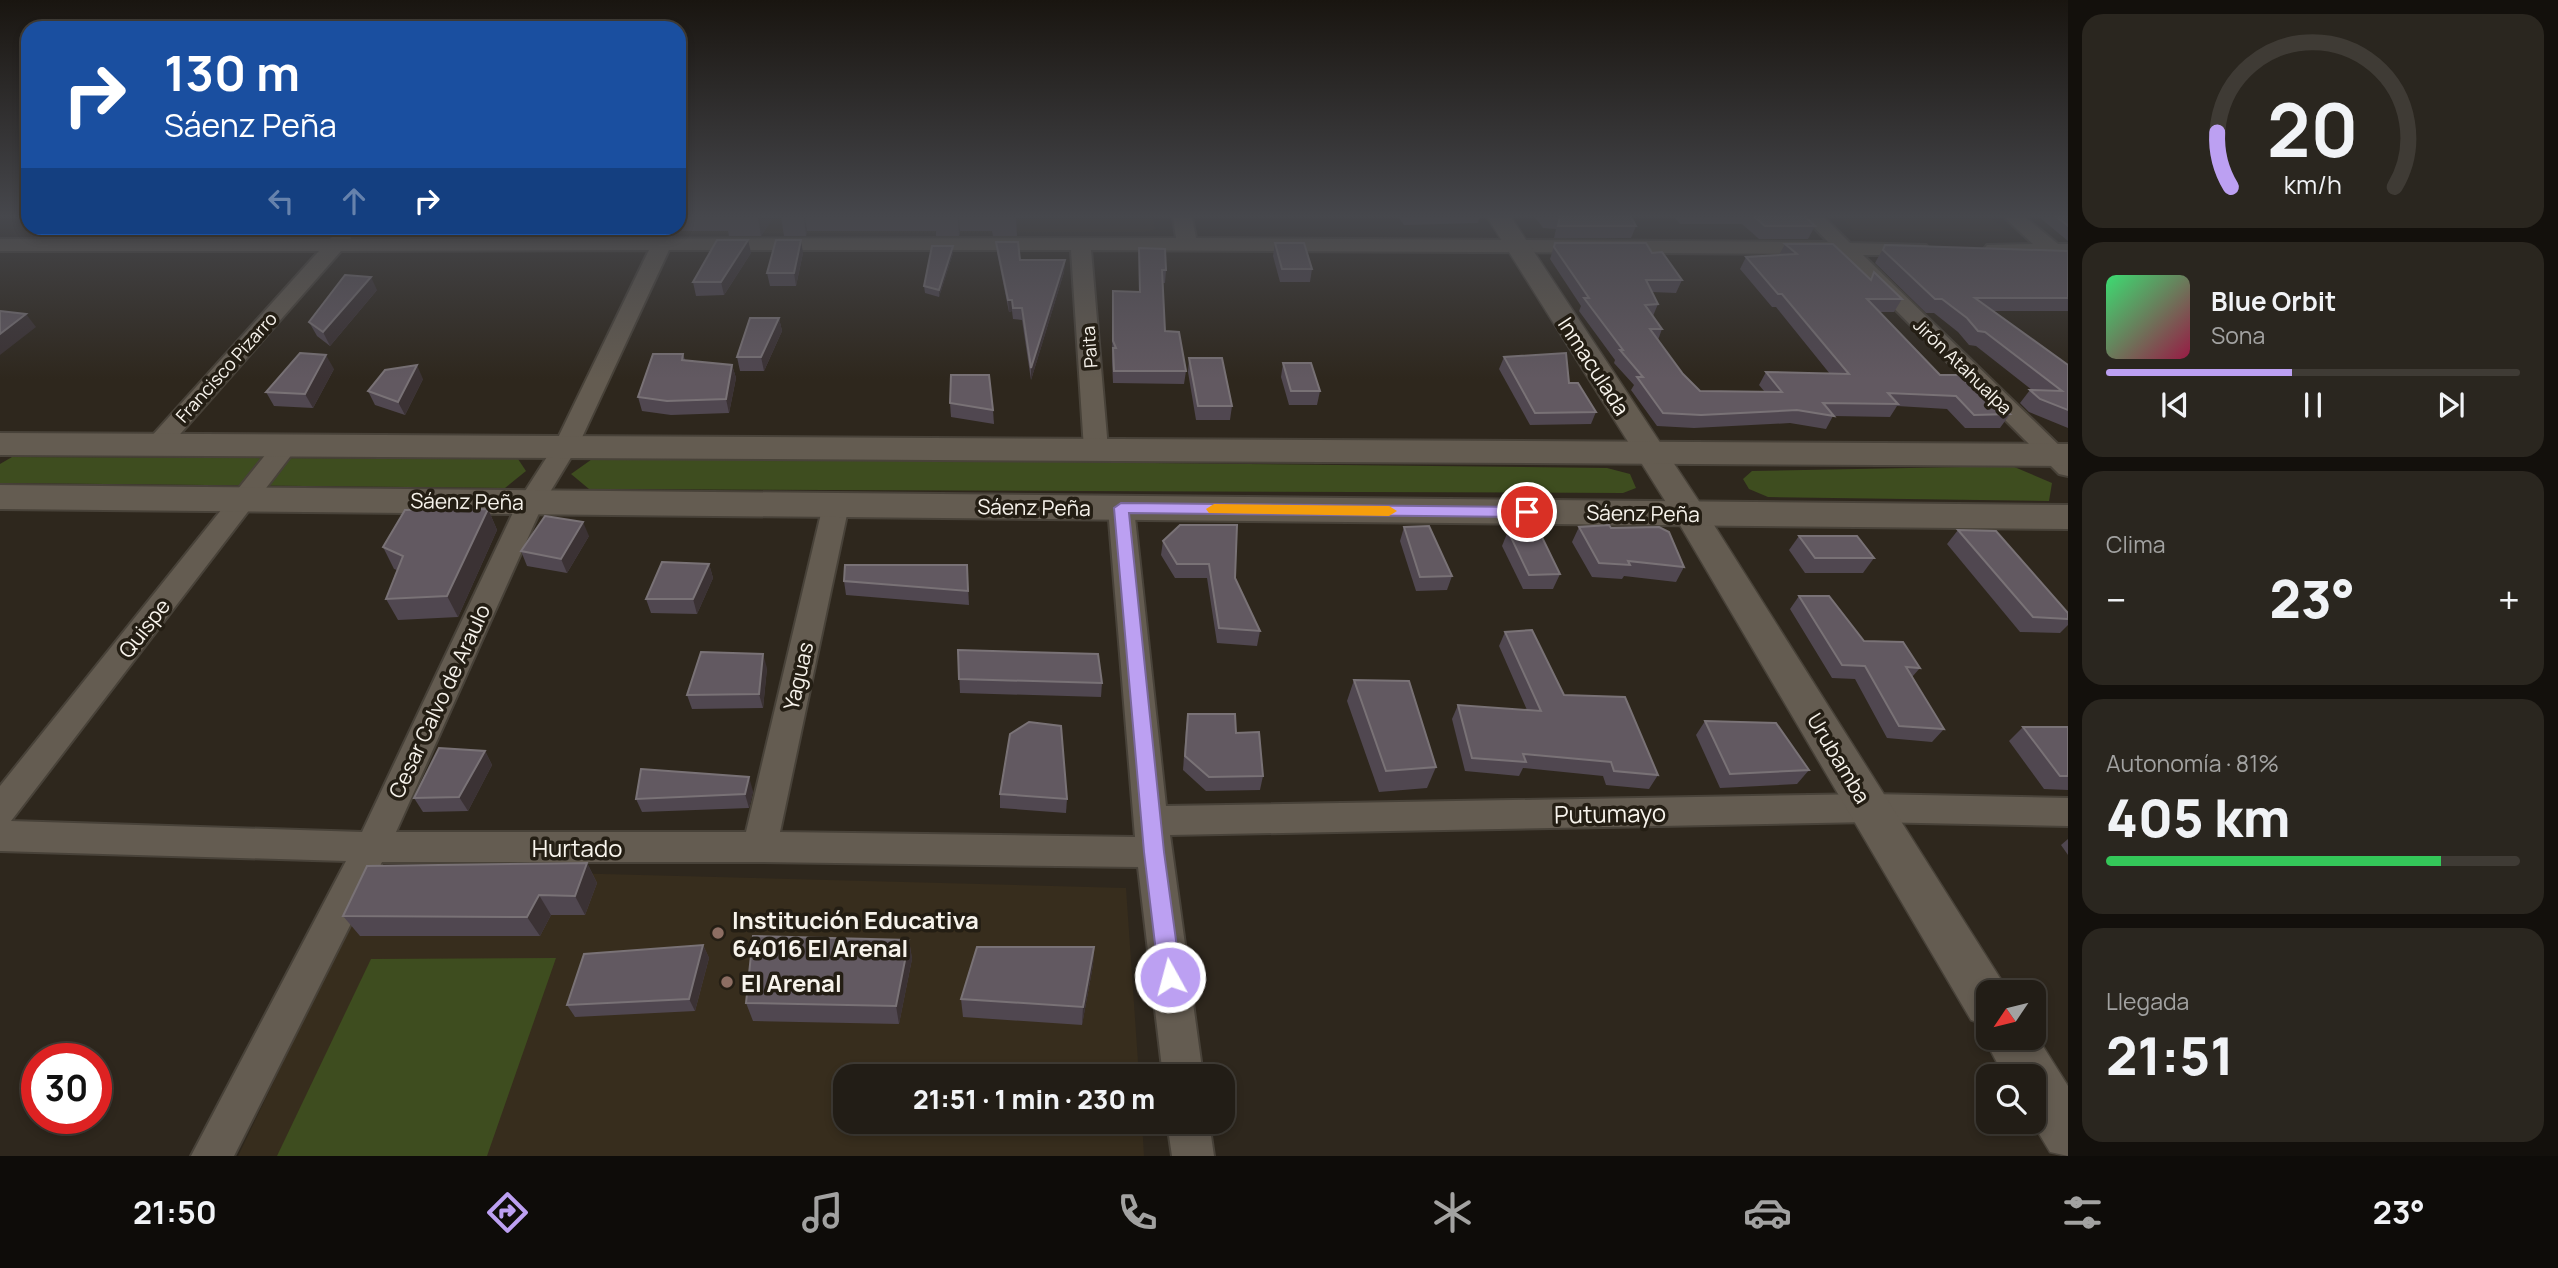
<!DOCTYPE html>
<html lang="es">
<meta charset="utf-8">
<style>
body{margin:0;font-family:Manrope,sans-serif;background:#2a261f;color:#f1f3f6;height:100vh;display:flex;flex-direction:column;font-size:26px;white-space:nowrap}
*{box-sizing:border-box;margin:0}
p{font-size:23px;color:#a2a2a1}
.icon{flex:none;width:38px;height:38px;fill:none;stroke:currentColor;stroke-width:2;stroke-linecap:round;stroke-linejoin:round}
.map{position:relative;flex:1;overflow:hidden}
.drawer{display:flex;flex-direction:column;gap:14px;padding:14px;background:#13100c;width:490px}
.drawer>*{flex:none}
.banner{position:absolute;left:21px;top:21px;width:665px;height:214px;border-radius:21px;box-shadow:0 4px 10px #0003,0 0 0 2px #3f3b35;background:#1a4fa0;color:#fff;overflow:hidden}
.needle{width:46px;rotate:235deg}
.buttons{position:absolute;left:1976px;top:980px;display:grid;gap:14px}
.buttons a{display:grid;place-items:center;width:70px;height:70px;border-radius:14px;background:#221d16;box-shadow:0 4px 10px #0003,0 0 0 2px #3f3b35;font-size:35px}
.speed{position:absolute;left:21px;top:1043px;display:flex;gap:14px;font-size:35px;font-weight:700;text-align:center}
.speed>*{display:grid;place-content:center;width:91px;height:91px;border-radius:50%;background:#221d16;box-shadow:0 4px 10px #0003,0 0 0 2px #3f3b35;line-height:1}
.speed .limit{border:10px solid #d22;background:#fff;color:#111}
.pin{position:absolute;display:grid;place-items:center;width:60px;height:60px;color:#fff;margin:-30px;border:4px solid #fff;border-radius:50%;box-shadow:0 2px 7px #0007}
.me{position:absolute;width:77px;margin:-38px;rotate:353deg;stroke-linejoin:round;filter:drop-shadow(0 0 5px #0008)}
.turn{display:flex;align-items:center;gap:24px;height:147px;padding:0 28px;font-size:32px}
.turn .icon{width:91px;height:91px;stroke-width:2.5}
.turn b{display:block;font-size:49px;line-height:60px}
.lanes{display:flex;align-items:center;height:66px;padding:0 28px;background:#0003;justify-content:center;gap:35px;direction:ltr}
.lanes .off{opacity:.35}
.big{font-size:52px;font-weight:800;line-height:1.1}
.drawer .tile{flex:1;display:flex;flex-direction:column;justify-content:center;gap:10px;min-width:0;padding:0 24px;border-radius:21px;background:#2a261f}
.drawer .dial{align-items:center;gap:0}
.dial svg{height:182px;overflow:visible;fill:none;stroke:#3f3b35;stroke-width:7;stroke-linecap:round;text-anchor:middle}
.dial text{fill:#f1f3f6;stroke:none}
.song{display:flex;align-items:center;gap:21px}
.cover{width:84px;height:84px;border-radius:10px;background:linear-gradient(135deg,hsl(140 70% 55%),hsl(340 70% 35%))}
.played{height:7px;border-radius:4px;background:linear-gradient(90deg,#bca0f2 45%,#3f3b35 45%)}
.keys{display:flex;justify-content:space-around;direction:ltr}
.heat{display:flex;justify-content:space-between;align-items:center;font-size:38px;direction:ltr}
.charge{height:10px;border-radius:5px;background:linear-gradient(90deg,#34c759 81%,#3f3b35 0)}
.trip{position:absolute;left:833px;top:1064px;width:402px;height:70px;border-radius:21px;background:#221d16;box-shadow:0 4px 10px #0003,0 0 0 2px #3f3b35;font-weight:800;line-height:70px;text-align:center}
.menu{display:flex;height:112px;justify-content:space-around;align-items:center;background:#0e0c09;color:#a2a2a1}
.menu .icon{width:49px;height:49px}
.menu .current{color:#bca0f2}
.menu b{font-size:32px;color:#f1f3f6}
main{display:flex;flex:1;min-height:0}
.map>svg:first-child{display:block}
.built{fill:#372d1d}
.green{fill:#3e4d1f}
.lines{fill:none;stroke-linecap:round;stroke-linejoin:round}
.minor-casing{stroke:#484239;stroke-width:4}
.tertiary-casing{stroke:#484239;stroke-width:3}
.secondary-casing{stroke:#484239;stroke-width:4}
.minor{fill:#645c51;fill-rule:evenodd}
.tertiary{fill:#645c51;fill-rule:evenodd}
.secondary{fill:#645c51;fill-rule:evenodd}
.wall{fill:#504750}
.shaded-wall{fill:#3b3234}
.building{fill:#625961;stroke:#797276;stroke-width:2}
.route{fill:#bca0f2;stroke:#7a689d;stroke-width:2}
.slow{fill:#f59e0b}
.education-dot{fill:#8d6e63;stroke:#241e14;stroke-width:2.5}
.labels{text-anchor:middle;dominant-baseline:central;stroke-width:7;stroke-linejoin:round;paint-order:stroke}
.far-street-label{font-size:18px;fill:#f7f3ec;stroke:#241e14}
.street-label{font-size:21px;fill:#f7f3ec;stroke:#241e14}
.near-street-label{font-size:24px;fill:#f7f3ec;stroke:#241e14}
.near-poi-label{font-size:24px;font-weight:bold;fill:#f7f3ec;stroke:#241e14;text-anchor:start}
</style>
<main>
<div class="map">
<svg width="2068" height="1156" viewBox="0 0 2068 1156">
<rect width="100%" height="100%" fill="#2e271d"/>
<g class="built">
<path d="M679 217H1153L1155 229 1146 232 586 234 578 228H679Z"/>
<path d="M1840 217H1989L2006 231 1854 230Z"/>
<path d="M377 868 1126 888 1139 1076H845V1122H1142L1144 1156H238Z"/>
</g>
<g class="green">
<path d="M12 457 518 459 526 471 505 488 0 483V464Z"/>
<path d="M595 457 1607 468 1630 474 1636 488 1623 493 589 489 571 474Z"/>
<path d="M2012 466 2052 483 2049 501 1768 497 1749 489 1743 479 1752 471Z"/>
<path d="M556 958 487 1156H277L371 959Z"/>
</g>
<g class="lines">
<g class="minor-casing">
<g id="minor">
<path d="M1173 217H1192L1196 238 1828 242 1804 217H1824L1850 243 1926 245 1929 249 1926 253 1919 255H1863L2068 454V476L2059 474 1840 254 1091 250 1108 449 1105 454 1096 457 1087 454 1084 449 1071 250H669L578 446 544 502 396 832H746L823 505 827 499 836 496 845 499 849 505 780 832 1135 837 1108 508 1112 502 1121 499 1130 502 1134 508 1166 806 1870 794 2068 798V826L1870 822 1170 835 1203 1076H1163L1138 867 760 862H382L234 1156H191L346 861 0 851V786L278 439 287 436 296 439 299 444 296 449 11 821 362 832 518 502 554 446 649 250 341 251 167 449 158 452 149 449 146 444 149 439 319 251H0V239H330C336 232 340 231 349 233L351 239 1176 238Z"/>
<path d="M2004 217H2025L2058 244H2068V256L1987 253 1984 249 1987 245 2033 244Z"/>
<path d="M1167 1122H1209L1214 1156H1172Z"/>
</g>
</g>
<g class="tertiary-casing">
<g id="tertiary">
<path d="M1487 217H1511L1702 506 2005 986 2007 992H1988V1026L1971 1020 1674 515Z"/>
<path d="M1988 1029V1038H2034V1032L2068 1086V1156L2050 1152 2032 1122 2034 1076H2004L1984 1038Z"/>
</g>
</g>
<g class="secondary-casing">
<g id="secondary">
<path d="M0 433 2068 444V466L0 455Z"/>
<path d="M0 485 2068 505V529L0 509Z"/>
</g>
</g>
<use href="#minor" class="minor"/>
<use href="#tertiary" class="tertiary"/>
<use href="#secondary" class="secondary"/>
</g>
<g class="wall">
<path d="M679 217H773L761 236H729L728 231H649L648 228H679Z"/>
<path d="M781 217H1026V218H1016L1017 236H993L992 231H960L959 236H936V231H807L806 236H784Z"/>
<path d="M1398 217H1480L1478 223 1404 225Z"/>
<path d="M1535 217H1631L1636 226 1631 238H1554L1556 229 1543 228Z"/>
<path d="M1674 217H1812L1810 221 1815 226 1808 239H1759L1742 224H1680Z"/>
<path d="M2039 217H2068V241Z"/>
<path d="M229 228H338L335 231 230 229Z"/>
<path d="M748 240 751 253 724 295 696 296 693 282Z"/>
<path d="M996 242 1020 260H1065L1064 272 1031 380 1022 320 1013 319 1012 311 1009 312 997 253Z"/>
<path d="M1275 243 1312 269 1310 282H1280L1273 256Z"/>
<path d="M1555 243 1652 253 1682 280 1676 293 1652 292 1658 304 1653 316 1662 329 1658 340 1683 374 1700 391H1764L1759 385 1766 372 1830 374 1776 307H1772L1740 269 1746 257 1779 255 1785 244 1870 279 1874 272 1902 299 1894 312H1879L1940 375 2010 414 2000 428H1965L1947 409 1897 406 1890 417 1833 416 1826 429 1790 423 1694 428 1657 426 1631 390 1634 385 1614 363 1615 360 1579 311 1581 306 1550 259Z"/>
<path d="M1885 245 2068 251V311H1994L2068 365V428L2029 412 2020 403 2030 390H2032L1976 346 1969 345 1958 332 1934 313H1926L1875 263Z"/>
<path d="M953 246V253L939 297 925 293 924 286Z"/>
<path d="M1139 248 1166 270 1165 283H1163L1165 331 1186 371 1184 384 1113 383 1112 361 1113 291H1139Z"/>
<path d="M803 253 796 286H770L767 273Z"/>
<path d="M377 290 330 346 317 336 309 322Z"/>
<path d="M779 318 782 331 764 371H740L737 357Z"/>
<path d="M683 354 685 360 732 365 736 378 729 413 671 415 642 411 638 397Z"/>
<path d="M1504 357 1569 383 1596 412 1591 424 1530 425 1499 369Z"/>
<path d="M1189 358 1232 406 1230 420H1196L1188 372Z"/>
<path d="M1283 363 1320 391 1317 405H1289L1281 377Z"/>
<path d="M334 369 313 408 274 406 266 392Z"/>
<path d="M423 379 405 415 375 405 368 391Z"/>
<path d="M950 403 993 410 994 424 951 417Z"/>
<path d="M488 509 497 530 458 617 398 620 386 599 397 570 394 569 383 547Z"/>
<path d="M1404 527 1452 576 1447 590 1416 591 1400 541Z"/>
<path d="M1579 527 1611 528 1684 567 1676 582 1624 576 1622 579 1592 577 1572 542Z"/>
<path d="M1958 530 2068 613V625L2060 633 2020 632 1947 544Z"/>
<path d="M1508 531 1560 574 1553 589H1523L1502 546Z"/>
<path d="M589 536 567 573 527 566 521 551Z"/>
<path d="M1799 536 1874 558 1863 573H1805L1789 550Z"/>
<path d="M1163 541 1235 578 1260 631 1257 646 1217 643 1207 578H1175L1161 555Z"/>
<path d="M709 564 713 578 697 614 651 613 646 599Z"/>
<path d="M967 565 969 605 846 595 844 581Z"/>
<path d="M1799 596 1864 641 1920 668 1912 677 1944 729 1932 742 1887 738 1855 679 1832 678 1790 609Z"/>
<path d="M1505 632 1564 695 1658 775 1649 789 1606 785 1603 776 1523 768 1519 776 1465 771 1452 719 1458 705 1527 710 1499 646Z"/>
<path d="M958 650 1102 683 1101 697 960 693Z"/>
<path d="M767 668 763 708 692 709 687 695Z"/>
<path d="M1354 680 1436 767 1427 788 1379 792 1347 701Z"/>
<path d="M1188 714 1236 733 1263 776 1260 790 1206 791 1183 770 1186 728Z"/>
<path d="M1705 721 1809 770 1797 784 1720 788 1696 735Z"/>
<path d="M2023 727H2068V790L2044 789 2009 741Z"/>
<path d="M485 751 492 765 468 811 423 812 414 798Z"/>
<path d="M753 791 749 808 642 812 636 799Z"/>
<path d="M1000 794 1067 799 1066 813 1000 808Z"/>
<path d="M2068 839V855L2061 845Z"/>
<path d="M587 863 597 883 585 915H551L540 936H360L343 916Z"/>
<path d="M909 940 912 959 899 1024 753 1021 746 1003Z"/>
<path d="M703 945 709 958 695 1011 575 1017 567 1005Z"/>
<path d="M1094 947 1093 965 1082 1025 963 1017 961 999Z"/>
</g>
<g class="shaded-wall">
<path d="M758 217H773L761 236Z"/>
<path d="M804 217H805L807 231 806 236Z"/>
<path d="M958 217H959L960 231 959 236Z"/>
<path d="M748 240 751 253 724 295 721 282Z"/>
<path d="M801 240 803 253 796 286 794 273Z"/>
<path d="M953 246V253L939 297V290Z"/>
<path d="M1065 260 1064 272 1031 380V368Z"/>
<path d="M371 277 377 290 330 346 323 332Z"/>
<path d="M1008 300H1012V311L1009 312Z"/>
<path d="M26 314 36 327 0 355V334Z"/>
<path d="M779 318 782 331 764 371 761 357Z"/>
<path d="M326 355 334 369 313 408 305 394Z"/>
<path d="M417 365 423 379 405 415 398 402Z"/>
<path d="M732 365 736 378 729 413 726 399Z"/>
<path d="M488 509 497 530 458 617 447 596Z"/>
<path d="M583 522 589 536 567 573 561 559Z"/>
<path d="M709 564 713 578 697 614 693 599Z"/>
<path d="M763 654 767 668 763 708 759 694Z"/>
<path d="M485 751 492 765 468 811 459 797Z"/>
<path d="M749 777 753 791 749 808 745 794Z"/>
<path d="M587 863 597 883 585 915 575 896Z"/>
<path d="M539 895 551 915 540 936 527 917Z"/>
<path d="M909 940 912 959 899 1024 896 1006Z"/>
<path d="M703 945 709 958 695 1011 689 999Z"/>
<path d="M1094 947 1093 965 1082 1025 1083 1007Z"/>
</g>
<g class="building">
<path d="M1560 217H1631L1636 226H1558Z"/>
<path d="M1755 217H1806L1815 226H1765Z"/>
<path d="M2057 217H2068V226Z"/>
<path d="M717 240H748L721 282H693Z"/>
<path d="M776 240H801L794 273H767Z"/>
<path d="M996 242H1018L1020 260H1065L1031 368 1022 308H1013L1012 300H1008Z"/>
<path d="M1275 243H1304L1312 269H1282Z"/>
<path d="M1555 243H1646L1652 253 1662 252 1682 280H1646L1658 304 1645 305 1662 329H1650L1683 374 1700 391 1782 392 1766 372 1849 374 1782 294H1778L1746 257 1797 254 1785 244H1833L1871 280 1874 272 1902 299H1867L1940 375H1968L2010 414 1974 415 1956 396 1888 393 1898 404 1823 403 1834 416 1797 410 1701 415 1663 413 1637 377H1643L1620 350H1623L1584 298H1589L1554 247Z"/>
<path d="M1885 245 2068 251V298H1975L2068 365V410L2040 399 2030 390 2062 391 1985 332 1978 331 1967 318 1942 299H1935L1883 250Z"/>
<path d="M932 246H953L939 290 924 286Z"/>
<path d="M1139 248 1165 249 1166 270H1162L1165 331 1179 332 1186 371H1114L1113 348H1116L1113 341V291L1140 292Z"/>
<path d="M345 275 371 277 323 332 309 322Z"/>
<path d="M0 311 26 314 0 334Z"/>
<path d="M750 318H779L761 357H737Z"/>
<path d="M300 353 326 355 305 394 266 392Z"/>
<path d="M1566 353 1569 383H1578L1596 412 1535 413 1504 357Z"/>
<path d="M653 354H683L682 360 732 365 726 399 667 401 638 397Z"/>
<path d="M1189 358H1222L1232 406H1198Z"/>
<path d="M1283 363H1311L1320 391H1291Z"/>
<path d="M417 365 398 402 368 391 385 370Z"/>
<path d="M951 375H989L993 410 950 403Z"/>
<path d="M488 509 447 596 386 599 403 556 383 547 405 510Z"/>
<path d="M545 516 583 522 561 559 521 551Z"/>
<path d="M1180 525H1237L1235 578 1260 631 1219 628 1209 564H1177L1163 541Z"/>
<path d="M1609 525 1611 528 1659 527 1669 532 1684 567 1628 561 1630 565 1599 563 1579 527Z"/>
<path d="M1429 526 1452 576 1420 577 1404 527Z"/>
<path d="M1958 530 1996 531 2068 613V619L2033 617Z"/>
<path d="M1508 531H1539L1560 574 1529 575Z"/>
<path d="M1799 536H1857L1874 558H1815Z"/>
<path d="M662 562 709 564 693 599H646Z"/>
<path d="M845 565H967L968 591 844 581Z"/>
<path d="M1799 596H1829L1864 641 1903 642 1920 668 1906 667 1944 729 1899 726 1865 666 1842 665Z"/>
<path d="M1532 630 1564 695 1625 697 1658 775 1614 771 1611 762 1523 754 1526 762 1472 758 1458 705 1541 711 1505 632Z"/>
<path d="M958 650 1098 654 1102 683 959 679Z"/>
<path d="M701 652 763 654 759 694 687 695Z"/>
<path d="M1354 680 1409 681 1436 767 1386 771Z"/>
<path d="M1188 714H1235L1236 733 1259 732 1263 776 1209 777 1185 756Z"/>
<path d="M1705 721 1776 723 1809 770 1730 774Z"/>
<path d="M1029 722 1061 726 1067 799 1000 794 1010 734Z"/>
<path d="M2023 727H2068V776H2060Z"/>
<path d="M439 748 485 751 459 797 414 798Z"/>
<path d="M641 769 749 777 745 794 636 799Z"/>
<path d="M587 863 575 896 539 895 527 917 343 916 367 866Z"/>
<path d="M753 936 909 940 896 1006 746 1003Z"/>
<path d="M703 945 689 999 567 1005 584 954Z"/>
<path d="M977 947H1094L1083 1007 961 999Z"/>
</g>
<linearGradient id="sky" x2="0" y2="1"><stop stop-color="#191510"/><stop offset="0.57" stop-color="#46474c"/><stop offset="1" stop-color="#46474c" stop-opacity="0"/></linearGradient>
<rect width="2068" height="379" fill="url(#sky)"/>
<path class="route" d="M1121 503 1527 507 1535 512 1527 517 1129 513 1164 852 1181 977 1178 984 1170 987 1162 984 1159 977 1144 852 1114 508Z"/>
<path class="slow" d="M1214 504 1389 506 1397 511 1389 516 1209 513 1206 509Z"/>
<g class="education-dot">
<circle cx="718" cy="933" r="7"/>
<circle cx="727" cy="982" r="7"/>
</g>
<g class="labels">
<g class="far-street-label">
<text transform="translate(1089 347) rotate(-94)">Paita</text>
<text transform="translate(1963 366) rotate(44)">Jirón Atahualpa</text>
<text transform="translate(226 367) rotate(-48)">Francisco Pizarro</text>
</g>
<g class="street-label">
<text transform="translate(1594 366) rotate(57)">Inmaculada</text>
<text transform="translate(467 501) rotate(1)">Sáenz Peña</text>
<text transform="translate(1034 507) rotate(1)">Sáenz Peña</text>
<text transform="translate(1643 513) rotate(1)">Sáenz Peña</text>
<text transform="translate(144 628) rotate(-52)">Quispe</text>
<text transform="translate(798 676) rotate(-77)">Yaguas</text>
<text transform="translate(439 701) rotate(-65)">Cesar Calvo de Araulo</text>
<text transform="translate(1839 758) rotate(59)">Urubamba</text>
</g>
<g class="near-street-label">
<text transform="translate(1610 813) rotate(-1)">Putumayo</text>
<text x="577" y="847">Hurtado</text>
</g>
<g class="near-poi-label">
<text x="732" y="919">Institución Educativa<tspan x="732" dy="28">64016 El Arenal</tspan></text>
<text x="741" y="982">El Arenal</text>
</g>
</g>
</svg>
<div class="buttons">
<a><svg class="needle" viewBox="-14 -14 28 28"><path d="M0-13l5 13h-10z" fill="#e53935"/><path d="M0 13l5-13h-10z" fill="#a2a2a1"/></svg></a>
<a><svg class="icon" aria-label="search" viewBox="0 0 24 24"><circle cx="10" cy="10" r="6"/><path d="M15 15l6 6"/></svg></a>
</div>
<div class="speed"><div class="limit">30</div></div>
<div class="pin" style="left:1527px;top:512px;background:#d93025"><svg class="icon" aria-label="arrive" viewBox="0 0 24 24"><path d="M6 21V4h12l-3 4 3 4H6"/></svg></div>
<svg class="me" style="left:1170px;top:977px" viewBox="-20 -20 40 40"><circle r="17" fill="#bca0f2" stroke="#fff" stroke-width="3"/><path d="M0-11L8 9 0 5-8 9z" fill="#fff"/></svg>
<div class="trip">21:51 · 1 min · 230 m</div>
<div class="banner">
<div class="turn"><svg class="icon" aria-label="right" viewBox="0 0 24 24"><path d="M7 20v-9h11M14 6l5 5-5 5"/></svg><div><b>130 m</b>Sáenz Peña</div></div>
<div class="lanes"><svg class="icon off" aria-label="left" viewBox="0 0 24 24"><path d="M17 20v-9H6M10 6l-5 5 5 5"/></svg><svg class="icon off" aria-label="ahead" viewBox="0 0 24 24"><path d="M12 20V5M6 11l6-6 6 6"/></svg><svg class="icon" aria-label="right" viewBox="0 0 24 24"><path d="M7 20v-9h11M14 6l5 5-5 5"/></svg></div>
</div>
</div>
<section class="drawer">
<div class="tile dial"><svg viewBox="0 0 100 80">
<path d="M14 69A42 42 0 1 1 86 69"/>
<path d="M14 69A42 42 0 0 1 8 45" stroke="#bca0f2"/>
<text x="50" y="56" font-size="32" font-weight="700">20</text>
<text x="50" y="72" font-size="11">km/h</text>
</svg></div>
<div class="tile">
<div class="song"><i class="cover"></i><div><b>Blue Orbit</b><p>Sona</p></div></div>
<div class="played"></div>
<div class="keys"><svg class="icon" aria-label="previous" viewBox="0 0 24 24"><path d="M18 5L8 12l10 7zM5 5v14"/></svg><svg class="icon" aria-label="pause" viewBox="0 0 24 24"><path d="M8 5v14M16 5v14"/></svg><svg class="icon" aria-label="next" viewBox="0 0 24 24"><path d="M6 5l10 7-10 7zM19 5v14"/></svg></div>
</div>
<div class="tile"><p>Clima</p>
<div class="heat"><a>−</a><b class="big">23°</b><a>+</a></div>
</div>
<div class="tile"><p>Autonomía · 81%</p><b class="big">405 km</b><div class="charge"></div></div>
<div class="tile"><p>Llegada</p><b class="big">21:51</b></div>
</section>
</main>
<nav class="menu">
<b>21:50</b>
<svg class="icon current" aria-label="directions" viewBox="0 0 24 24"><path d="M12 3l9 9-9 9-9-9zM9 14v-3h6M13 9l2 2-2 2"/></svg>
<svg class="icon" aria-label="music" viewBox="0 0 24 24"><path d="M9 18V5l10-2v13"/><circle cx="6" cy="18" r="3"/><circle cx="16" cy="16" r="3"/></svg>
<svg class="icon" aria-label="phone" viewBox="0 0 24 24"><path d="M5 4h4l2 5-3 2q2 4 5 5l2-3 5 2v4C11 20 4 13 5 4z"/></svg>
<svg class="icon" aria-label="climate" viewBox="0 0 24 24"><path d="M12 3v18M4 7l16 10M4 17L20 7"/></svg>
<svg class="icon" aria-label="car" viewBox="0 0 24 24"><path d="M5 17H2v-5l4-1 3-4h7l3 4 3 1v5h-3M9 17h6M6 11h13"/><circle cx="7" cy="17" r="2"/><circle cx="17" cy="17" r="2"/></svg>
<svg class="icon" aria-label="filters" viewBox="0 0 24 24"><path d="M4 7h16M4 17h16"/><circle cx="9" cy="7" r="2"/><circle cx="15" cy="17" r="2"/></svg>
<b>23°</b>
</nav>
